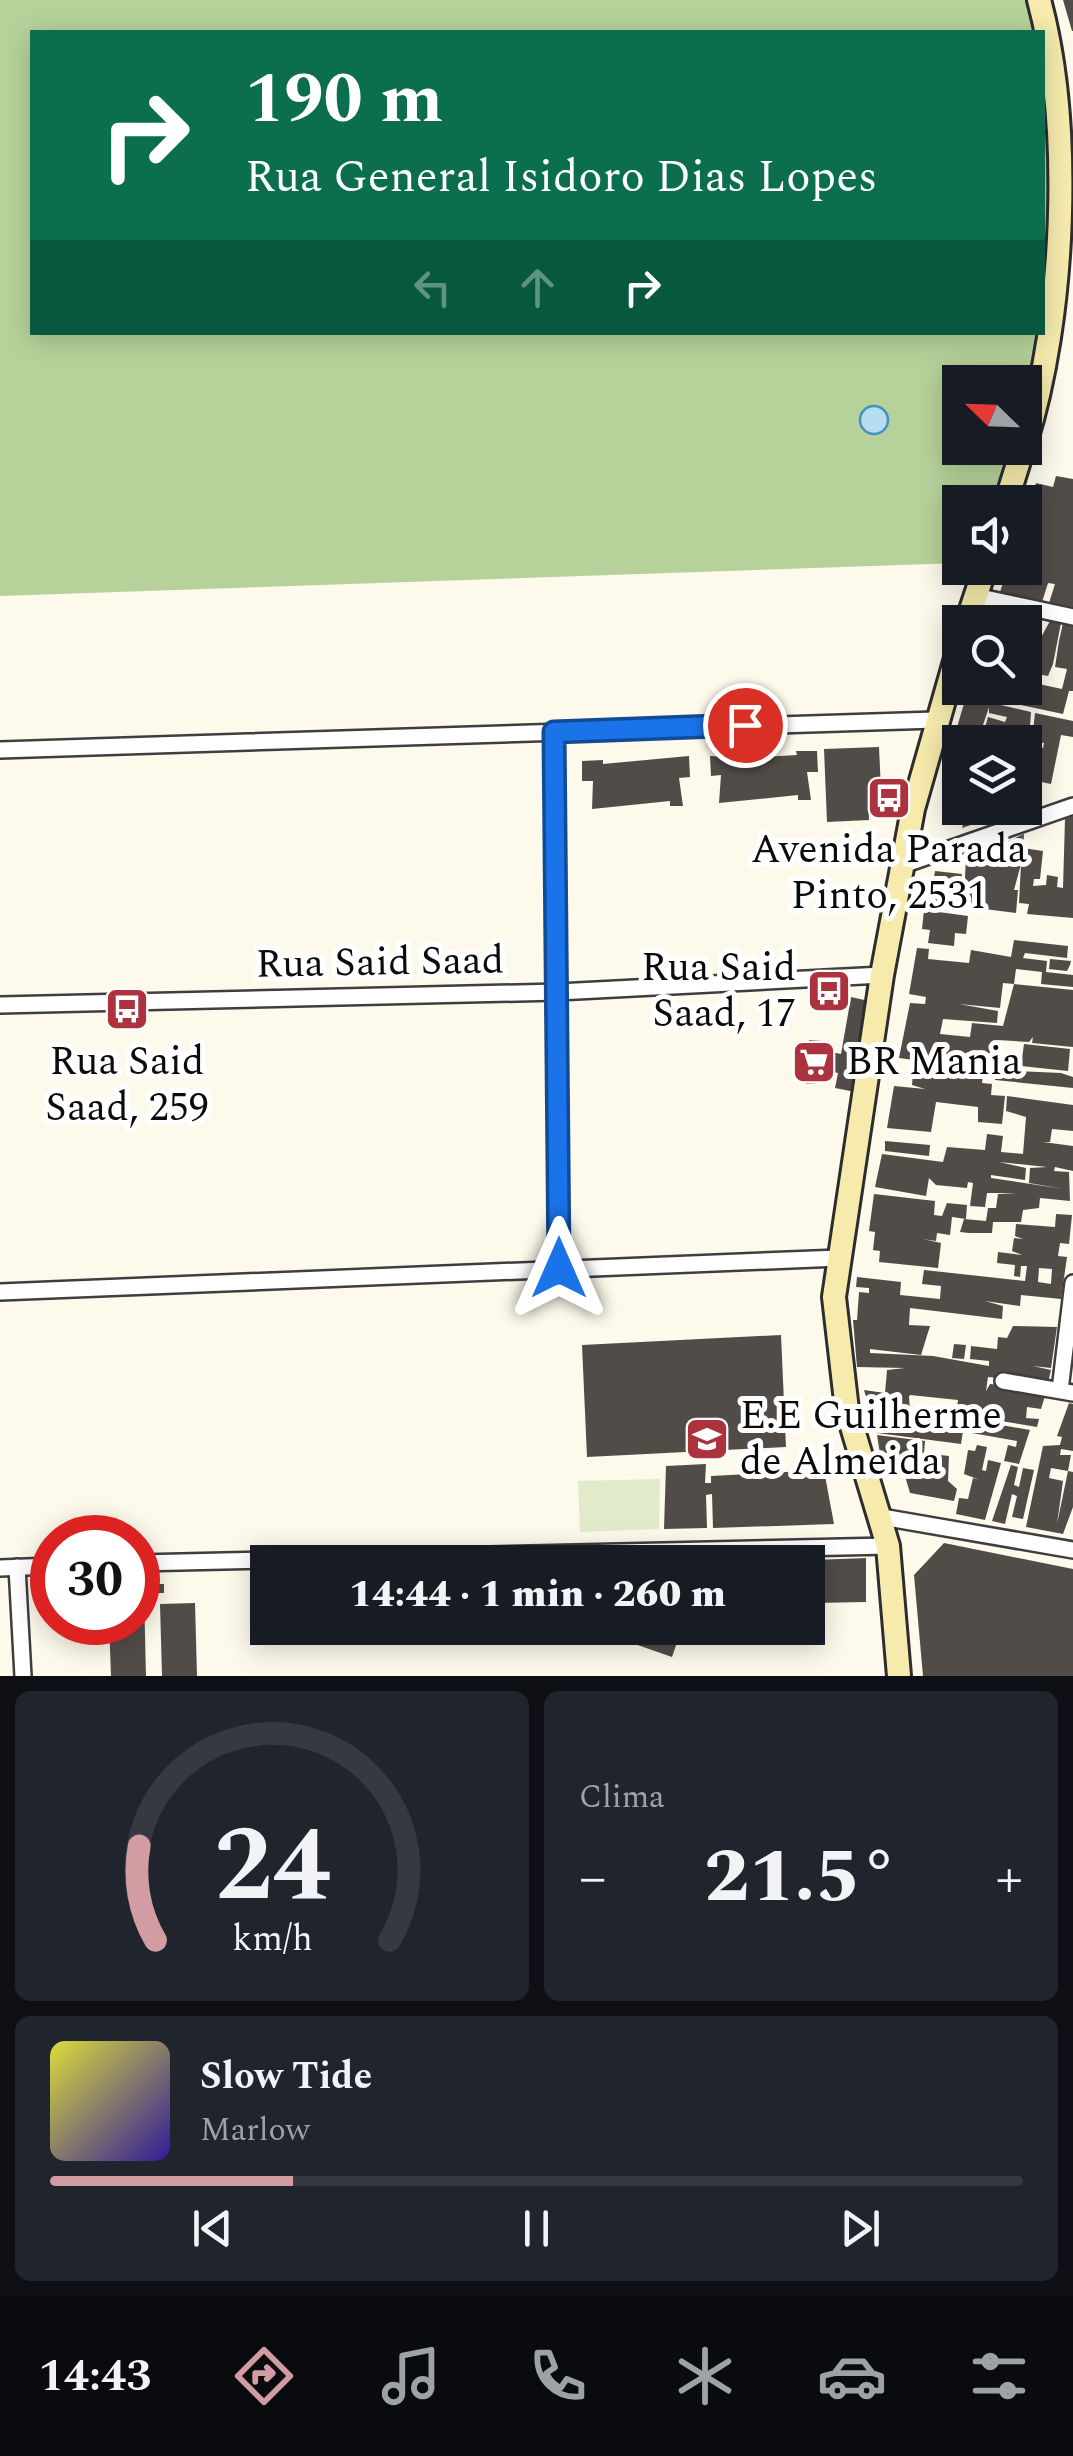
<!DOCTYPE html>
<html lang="pt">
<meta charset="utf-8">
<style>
body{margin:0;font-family:Spectral,serif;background:#20242c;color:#f1f3f6;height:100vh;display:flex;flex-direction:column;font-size:38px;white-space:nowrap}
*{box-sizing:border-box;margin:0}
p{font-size:32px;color:#9ea1a6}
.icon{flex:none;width:55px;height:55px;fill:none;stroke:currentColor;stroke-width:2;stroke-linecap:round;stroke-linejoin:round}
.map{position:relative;height:1676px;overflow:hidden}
.sheet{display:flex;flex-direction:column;gap:15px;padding:15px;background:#0d0f14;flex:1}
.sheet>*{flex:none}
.top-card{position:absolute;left:30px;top:30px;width:1015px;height:305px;border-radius:0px;box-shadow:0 5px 25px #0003;background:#0b6e4f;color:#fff;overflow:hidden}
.needle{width:65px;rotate:293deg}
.fabs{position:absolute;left:942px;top:365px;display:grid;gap:20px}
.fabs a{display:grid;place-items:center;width:100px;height:100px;border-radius:0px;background:#171b24;box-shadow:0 5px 25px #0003;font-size:50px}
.speed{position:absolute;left:30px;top:1515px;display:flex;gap:20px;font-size:50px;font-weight:700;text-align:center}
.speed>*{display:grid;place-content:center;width:130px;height:130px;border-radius:50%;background:#171b24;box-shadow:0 5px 25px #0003;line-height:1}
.speed .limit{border:15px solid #d22;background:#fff;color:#111}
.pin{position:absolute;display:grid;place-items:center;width:85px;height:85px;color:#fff;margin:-42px;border:5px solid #fff;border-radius:50%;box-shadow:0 2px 10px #0007}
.me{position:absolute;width:110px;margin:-55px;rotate:0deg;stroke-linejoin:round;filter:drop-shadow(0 0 8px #0008)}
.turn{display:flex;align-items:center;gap:35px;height:210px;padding:0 50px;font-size:45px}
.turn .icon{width:130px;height:130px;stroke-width:2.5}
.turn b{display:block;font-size:70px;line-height:85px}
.lanes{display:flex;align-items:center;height:95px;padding:0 50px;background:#0003;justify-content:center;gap:50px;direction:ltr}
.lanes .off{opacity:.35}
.big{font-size:75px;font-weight:800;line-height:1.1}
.sheet .card{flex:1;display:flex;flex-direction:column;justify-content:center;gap:15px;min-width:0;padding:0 35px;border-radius:15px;background:#20242c}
.sheet .dial{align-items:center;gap:0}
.dial svg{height:260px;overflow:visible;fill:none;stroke:#363941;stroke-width:7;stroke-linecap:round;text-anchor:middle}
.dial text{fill:#f1f3f6;stroke:none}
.song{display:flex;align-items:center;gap:30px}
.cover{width:120px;height:120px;border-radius:15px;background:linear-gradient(135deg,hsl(60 70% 55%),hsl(250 70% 35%))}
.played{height:10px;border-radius:5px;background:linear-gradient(90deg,#d29ca3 25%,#363941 25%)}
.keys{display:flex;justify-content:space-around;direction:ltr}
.heat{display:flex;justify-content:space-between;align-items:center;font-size:55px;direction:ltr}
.sheet .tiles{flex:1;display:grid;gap:15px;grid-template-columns:1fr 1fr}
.card:last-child{grid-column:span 2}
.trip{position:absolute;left:250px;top:1545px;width:575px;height:100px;border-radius:0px;background:#171b24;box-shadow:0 5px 25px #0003;font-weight:800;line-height:100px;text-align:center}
.menu{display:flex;height:160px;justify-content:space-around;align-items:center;background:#090b0e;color:#9ea1a6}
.menu .icon{width:70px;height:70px}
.menu .selected{color:#d29ca3}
.menu b{font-size:45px;color:#f1f3f6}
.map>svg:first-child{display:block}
.forest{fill:#b6d29a}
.pitch{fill:#e1ebc9}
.water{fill:#b5dcef;stroke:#4493be;stroke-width:2.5}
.building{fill:#524c49;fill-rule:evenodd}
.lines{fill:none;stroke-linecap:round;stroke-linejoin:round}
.street-casing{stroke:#3e3e3e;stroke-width:20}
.secondary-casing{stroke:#2d2d2d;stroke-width:28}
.street{stroke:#fff;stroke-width:15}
.secondary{stroke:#f6ebad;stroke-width:22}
.route-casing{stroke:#114b97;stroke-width:25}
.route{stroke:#1a73e8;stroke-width:18}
.labels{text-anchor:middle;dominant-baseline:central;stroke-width:10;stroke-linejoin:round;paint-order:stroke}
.poi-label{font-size:40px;fill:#0b0b0b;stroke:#fff}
.street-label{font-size:40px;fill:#0b0b0b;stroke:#fff}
</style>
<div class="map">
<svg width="1073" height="1676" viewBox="0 0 1073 1676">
<rect width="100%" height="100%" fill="#fdf9eb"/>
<path class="forest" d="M0 0H1027L1036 32H32V332H1042L1043 56C1068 150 1053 322 1025 415V382H960V448H1015L999 502H960V563L0 596Z"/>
<path class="pitch" d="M660 1479 659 1529 580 1532 578 1481Z"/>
<circle class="water" cx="874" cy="420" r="14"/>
<g class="building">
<path d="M1063 0H1073V31H1072Z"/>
<path d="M1056 476 1073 479V608L1049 603 1055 584 1048 583 1042 602 1000 592 1008 568H1025V516L1036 483 1053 487Z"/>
<path d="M997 610 1037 621 1033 640 1039 641 1050 621 1061 623 1053 664 1048 676 1037 674 1034 683 1062 689 1067 669 1055 667 1059 641 1063 623 1073 626V691H1069L1063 714 983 697 985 688H1025L1028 679 1025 622 995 620Z"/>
<path d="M966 697 1031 712 1029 742 984 731 988 717 1005 722 1007 717 989 713V707L981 731H971L1002 738 1001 742H960V749L951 747Z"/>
<path d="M1035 713 1073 721V737L1061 735 1051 784 1036 781 1033 797 1025 796V757L1029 745 1043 748 1044 743 1032 740Z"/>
<path d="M879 747 881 790H868L869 820 827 822 824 749Z"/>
<path d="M796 751H817L818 772H807L811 800H798V795L719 803 721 775 711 776 710 756 747 758 797 755Z"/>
<path d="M689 756 690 777 679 778 683 806H670V801L592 809 593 781H582V761L603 760V764Z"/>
<path d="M958 761 960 808H1021L962 828 966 813 948 809 952 788 944 786 947 767 957 770Z"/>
<path d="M1073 816V918L1027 914 1029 904 1019 903 1021 864 1014 890H1018L1016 913 930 902 935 871 962 874 959 895 964 896 966 857 987 849 1007 853 1008 841 1024 834 1023 848 1043 851 1040 879H1034L1033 886 1046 885 1047 875 1058 877 1057 887 1063 888 1065 819Z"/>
<path d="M924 910 968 916 966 934 955 933 954 946 928 943 930 930 922 929Z"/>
<path d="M1014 940 1068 946 1067 958 1025 953 1023 958 1047 961 1046 972 1073 975V987L1041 984 1042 972 1016 969 1014 984 1073 990V1047L1032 1043 1033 1037 1029 1042 998 1040 995 1067 984 1066 982 1083 992 1084 991 1095 1005 1096 1002 1124 978 1122V1107L936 1102 931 1132 887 1128 894 1086 925 1089 912 1085 914 1060 899 1058 910 1003 925 1004 926 997 909 994 917 948 929 949 928 959 969 963 971 950 1011 957ZM1003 983 1014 984 1003 1026 972 1023 970 1037 940 1034 943 1019 997 1023 998 1011 959 1004 1000 1008Z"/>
<path d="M1050 959 1071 961 1070 965 1067 971 1049 969Z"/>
<path d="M851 997 869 1001 855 1092 835 1088 838 1073 820 1070 819 1083 806 1084 809 1040 822 1041V1050L841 1054Z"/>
<path d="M1024 1044 1070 1049 1068 1071 1021 1066Z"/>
<path d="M996 1070 1061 1073 1073 1077V1088L995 1080Z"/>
<path d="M1007 1096 1073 1105V1131L1052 1129 1050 1142H1043L1073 1146V1171L1055 1167 1054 1171 1069 1172 1070 1201 1040 1198 1039 1208 1023 1210 1021 1222H993L992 1233H969L960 1232 964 1219 986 1221 988 1208H996L998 1194 1017 1193H987L985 1207 970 1206 973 1183 968 1182 967 1188 936 1185 929 1178 926 1196 875 1187 882 1154 943 1162 947 1147 985 1150 987 1134 1003 1136 1001 1152 1023 1154 1026 1117 1006 1111ZM999 1162 1047 1167 1030 1168 1029 1183 1064 1189 991 1178V1175L1025 1180 1026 1168Z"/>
<path d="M885 1141 930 1145 929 1156 885 1151Z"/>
<path d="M874 1194 935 1201 934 1215 942 1216 947 1203 967 1205 966 1219 952 1217 950 1235 937 1233 936 1241 923 1239 941 1243 938 1268 879 1262 880 1251 873 1250 875 1232 869 1231Z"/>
<path d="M1056 1214 1072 1215 1069 1244 1060 1243 1058 1256 1067 1257 1061 1299 1021 1295 1020 1306 985 1301 1003 1306 1002 1319 910 1308 909 1325 930 1326 921 1355 870 1349V1353L933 1356 989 1366V1361L970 1359 971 1346 997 1349 998 1337 1007 1338 1013 1326 1057 1327 1051 1368 1033 1366 1051 1370 1048 1383 988 1377 986 1391 990 1384 1024 1388V1394L1045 1396 1041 1409 1027 1407 1026 1418 1039 1419 1037 1427 1001 1421V1425L1030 1430 1019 1464 1004 1461 1008 1445 1016 1447 1017 1441 972 1433 974 1417 956 1415 958 1400 910 1395 909 1397 910 1410 920 1411 918 1425 963 1431 961 1444 877 1433 864 1390 885 1393 887 1370 905 1368 857 1367 853 1320H857L859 1292 869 1293V1288L856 1287 857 1277 901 1282 900 1295 940 1299 941 1286 922 1284 924 1270 1025 1281 1027 1266H1021L1020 1277 1014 1276 1015 1265 997 1263 998 1252 1022 1255 1012 1251 1014 1238 1023 1239 1015 1236 1016 1224 1055 1227ZM1039 1268 1052 1269 1051 1284 1038 1282Z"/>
<path d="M781 1335 786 1447 587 1457 582 1345Z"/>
<path d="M954 1344 966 1345 964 1359 952 1358Z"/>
<path d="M1069 1403 1073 1404V1451L1061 1449 1060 1455H1071L1068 1471 1051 1468 1049 1478 1063 1481 1057 1524 1068 1471 1073 1472V1507L1063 1534 1026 1527 1043 1446 1060 1445 1062 1437 1057 1436Z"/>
<path d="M877 1435 925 1441 924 1453 949 1456 948 1481 957 1489 954 1501 910 1493 902 1466 881 1460Z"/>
<path d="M977 1445 987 1447 982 1470 986 1471 988 1460 1001 1463 985 1520 956 1514 959 1498 968 1499 973 1478 980 1480 964 1474 968 1450 975 1451Z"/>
<path d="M706 1464 705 1483H711V1476L824 1470 834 1524 713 1528 712 1494 706 1495 707 1528 664 1529 666 1466Z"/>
<path d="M1011 1465 1018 1467 1014 1485 1019 1487 1023 1468 1034 1470 1023 1519 1012 1517 1017 1496 1012 1494 1005 1524 992 1521Z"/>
<path d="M944 1543 1073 1569V1676H923L914 1575Z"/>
<path d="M866 1558V1602L813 1603 814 1560Z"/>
<rect x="146" y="1584" width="18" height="9"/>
<path d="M144 1594 146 1676H111L109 1622H138V1595Z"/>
<path d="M195 1603 197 1676H162L160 1604Z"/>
<path d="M634 1628H682L672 1657 629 1642Z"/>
</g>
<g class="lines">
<g class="street-casing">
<g id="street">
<path d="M976 596 1073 617"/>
<path d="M554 732 559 1268"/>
<path d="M0 750 935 720"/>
<path d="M906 864 1073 806"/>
<path d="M0 1005 558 992 882 975"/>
<path d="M0 1292 839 1258"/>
<path d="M1003 1381 1073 1393"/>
<path d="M1060 1390 1073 1283"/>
<path d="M882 1517 1073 1550"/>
<path d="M138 1563 888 1546"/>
<path d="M17 1567 23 1676"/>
<path d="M0 1568 52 1566"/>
</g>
</g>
<g class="secondary-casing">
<g id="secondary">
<path d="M1025 443C1065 317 1073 126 1039 0"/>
<path d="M1006 502 1023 448"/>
<path d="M967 622 985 568"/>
<path d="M899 1676 888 1546 847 1410 834 1297 882 975 913 809 960 644"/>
</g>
</g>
<use href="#street" class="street"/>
<use href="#secondary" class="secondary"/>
</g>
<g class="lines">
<g class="route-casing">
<path id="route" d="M559 1268 554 732 745 725"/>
</g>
<use href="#route" class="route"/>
</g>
<defs>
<g id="bus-square" transform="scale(2.25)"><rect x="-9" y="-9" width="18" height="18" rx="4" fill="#ac323d" stroke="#fff"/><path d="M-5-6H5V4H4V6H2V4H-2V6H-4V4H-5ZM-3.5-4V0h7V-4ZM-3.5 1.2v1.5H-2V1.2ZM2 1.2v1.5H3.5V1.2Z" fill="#fff"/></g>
<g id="supermarket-square" transform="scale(2.25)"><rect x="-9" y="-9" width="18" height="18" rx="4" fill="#ac323d" stroke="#fff"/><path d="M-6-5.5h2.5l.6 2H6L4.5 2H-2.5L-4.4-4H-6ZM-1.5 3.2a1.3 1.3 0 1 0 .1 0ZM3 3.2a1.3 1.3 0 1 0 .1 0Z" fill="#fff"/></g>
<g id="school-square" transform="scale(2.25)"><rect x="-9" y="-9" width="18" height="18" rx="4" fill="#ac323d" stroke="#fff"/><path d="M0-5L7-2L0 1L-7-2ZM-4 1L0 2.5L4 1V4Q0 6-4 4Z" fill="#fff"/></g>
</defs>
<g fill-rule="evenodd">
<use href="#bus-square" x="889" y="798"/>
<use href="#bus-square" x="829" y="991"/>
<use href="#bus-square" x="127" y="1009"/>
<use href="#supermarket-square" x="814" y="1062"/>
<use href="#school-square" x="707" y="1439"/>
</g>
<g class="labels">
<g class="poi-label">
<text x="889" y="850">Avenida Parada<tspan x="889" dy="46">Pinto, 2531</tspan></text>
<text x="796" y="968" text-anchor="end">Rua Said<tspan x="796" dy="46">Saad, 17</tspan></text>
<text x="127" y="1062">Rua Said<tspan x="127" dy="46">Saad, 259</tspan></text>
<text x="846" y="1062" text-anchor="start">BR Mania</text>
<text x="740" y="1416" text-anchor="start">E.E Guilherme<tspan x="740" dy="46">de Almeida</tspan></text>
</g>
<g class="street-label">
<text transform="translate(380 963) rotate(-1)">Rua Said Saad</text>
</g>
</g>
</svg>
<div class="fabs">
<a><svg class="needle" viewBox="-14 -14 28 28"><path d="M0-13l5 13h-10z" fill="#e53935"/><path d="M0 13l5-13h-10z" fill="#9ea1a6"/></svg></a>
<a><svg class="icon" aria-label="sound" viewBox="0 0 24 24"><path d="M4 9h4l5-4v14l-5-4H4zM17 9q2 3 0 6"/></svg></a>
<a><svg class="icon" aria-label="search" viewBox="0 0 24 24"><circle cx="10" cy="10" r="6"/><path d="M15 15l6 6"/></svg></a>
<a><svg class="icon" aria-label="layers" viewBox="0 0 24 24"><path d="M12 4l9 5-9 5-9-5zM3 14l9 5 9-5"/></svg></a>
</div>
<div class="speed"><div class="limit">30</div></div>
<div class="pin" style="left:745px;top:725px;background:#d93025"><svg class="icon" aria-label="arrive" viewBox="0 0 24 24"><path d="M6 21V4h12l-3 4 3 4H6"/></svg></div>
<svg class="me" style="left:559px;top:1268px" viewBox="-20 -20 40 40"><path d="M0-17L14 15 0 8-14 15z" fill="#1a73e8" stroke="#fff" stroke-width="4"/></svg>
<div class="trip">14:44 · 1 min · 260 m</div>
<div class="top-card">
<div class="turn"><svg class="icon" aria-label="right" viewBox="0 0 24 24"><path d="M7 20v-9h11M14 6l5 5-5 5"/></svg><div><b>190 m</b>Rua General Isidoro Dias Lopes</div></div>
<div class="lanes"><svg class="icon off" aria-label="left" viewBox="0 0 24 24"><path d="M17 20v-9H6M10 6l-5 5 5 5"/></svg><svg class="icon off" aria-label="ahead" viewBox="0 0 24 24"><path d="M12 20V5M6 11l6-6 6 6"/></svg><svg class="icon" aria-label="right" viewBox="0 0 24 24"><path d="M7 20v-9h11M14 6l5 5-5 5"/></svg></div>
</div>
</div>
<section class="sheet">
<div class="tiles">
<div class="card dial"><svg viewBox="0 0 100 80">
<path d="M14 69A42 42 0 1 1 86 69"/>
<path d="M14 69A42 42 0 0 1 9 40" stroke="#d29ca3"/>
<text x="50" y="56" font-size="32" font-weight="700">24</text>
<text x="50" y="72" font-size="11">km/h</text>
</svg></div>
<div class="card"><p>Clima</p>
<div class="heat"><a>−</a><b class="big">21.5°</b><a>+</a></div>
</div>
<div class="card">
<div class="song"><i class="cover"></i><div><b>Slow Tide</b><p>Marlow</p></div></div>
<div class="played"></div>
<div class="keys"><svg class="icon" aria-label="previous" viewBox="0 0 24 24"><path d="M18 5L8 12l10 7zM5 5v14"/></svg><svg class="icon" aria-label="pause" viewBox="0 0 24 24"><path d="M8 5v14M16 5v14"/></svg><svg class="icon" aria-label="next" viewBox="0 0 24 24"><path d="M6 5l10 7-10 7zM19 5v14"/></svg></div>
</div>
</div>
</section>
<nav class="menu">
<b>14:43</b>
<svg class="icon selected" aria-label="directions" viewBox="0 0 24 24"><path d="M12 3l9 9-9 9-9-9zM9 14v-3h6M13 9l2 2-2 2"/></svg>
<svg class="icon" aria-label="music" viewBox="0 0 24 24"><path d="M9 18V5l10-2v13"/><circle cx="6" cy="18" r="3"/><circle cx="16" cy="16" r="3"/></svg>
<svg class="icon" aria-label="phone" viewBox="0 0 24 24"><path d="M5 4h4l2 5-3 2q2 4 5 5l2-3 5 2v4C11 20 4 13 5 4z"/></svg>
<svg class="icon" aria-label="climate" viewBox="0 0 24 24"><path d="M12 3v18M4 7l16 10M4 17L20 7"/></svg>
<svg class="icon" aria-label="car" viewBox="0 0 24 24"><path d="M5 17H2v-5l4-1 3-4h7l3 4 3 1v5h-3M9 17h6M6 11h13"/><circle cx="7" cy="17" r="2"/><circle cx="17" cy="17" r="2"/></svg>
<svg class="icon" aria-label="filters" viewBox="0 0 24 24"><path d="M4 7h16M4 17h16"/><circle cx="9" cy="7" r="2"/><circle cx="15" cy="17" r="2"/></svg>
</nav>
